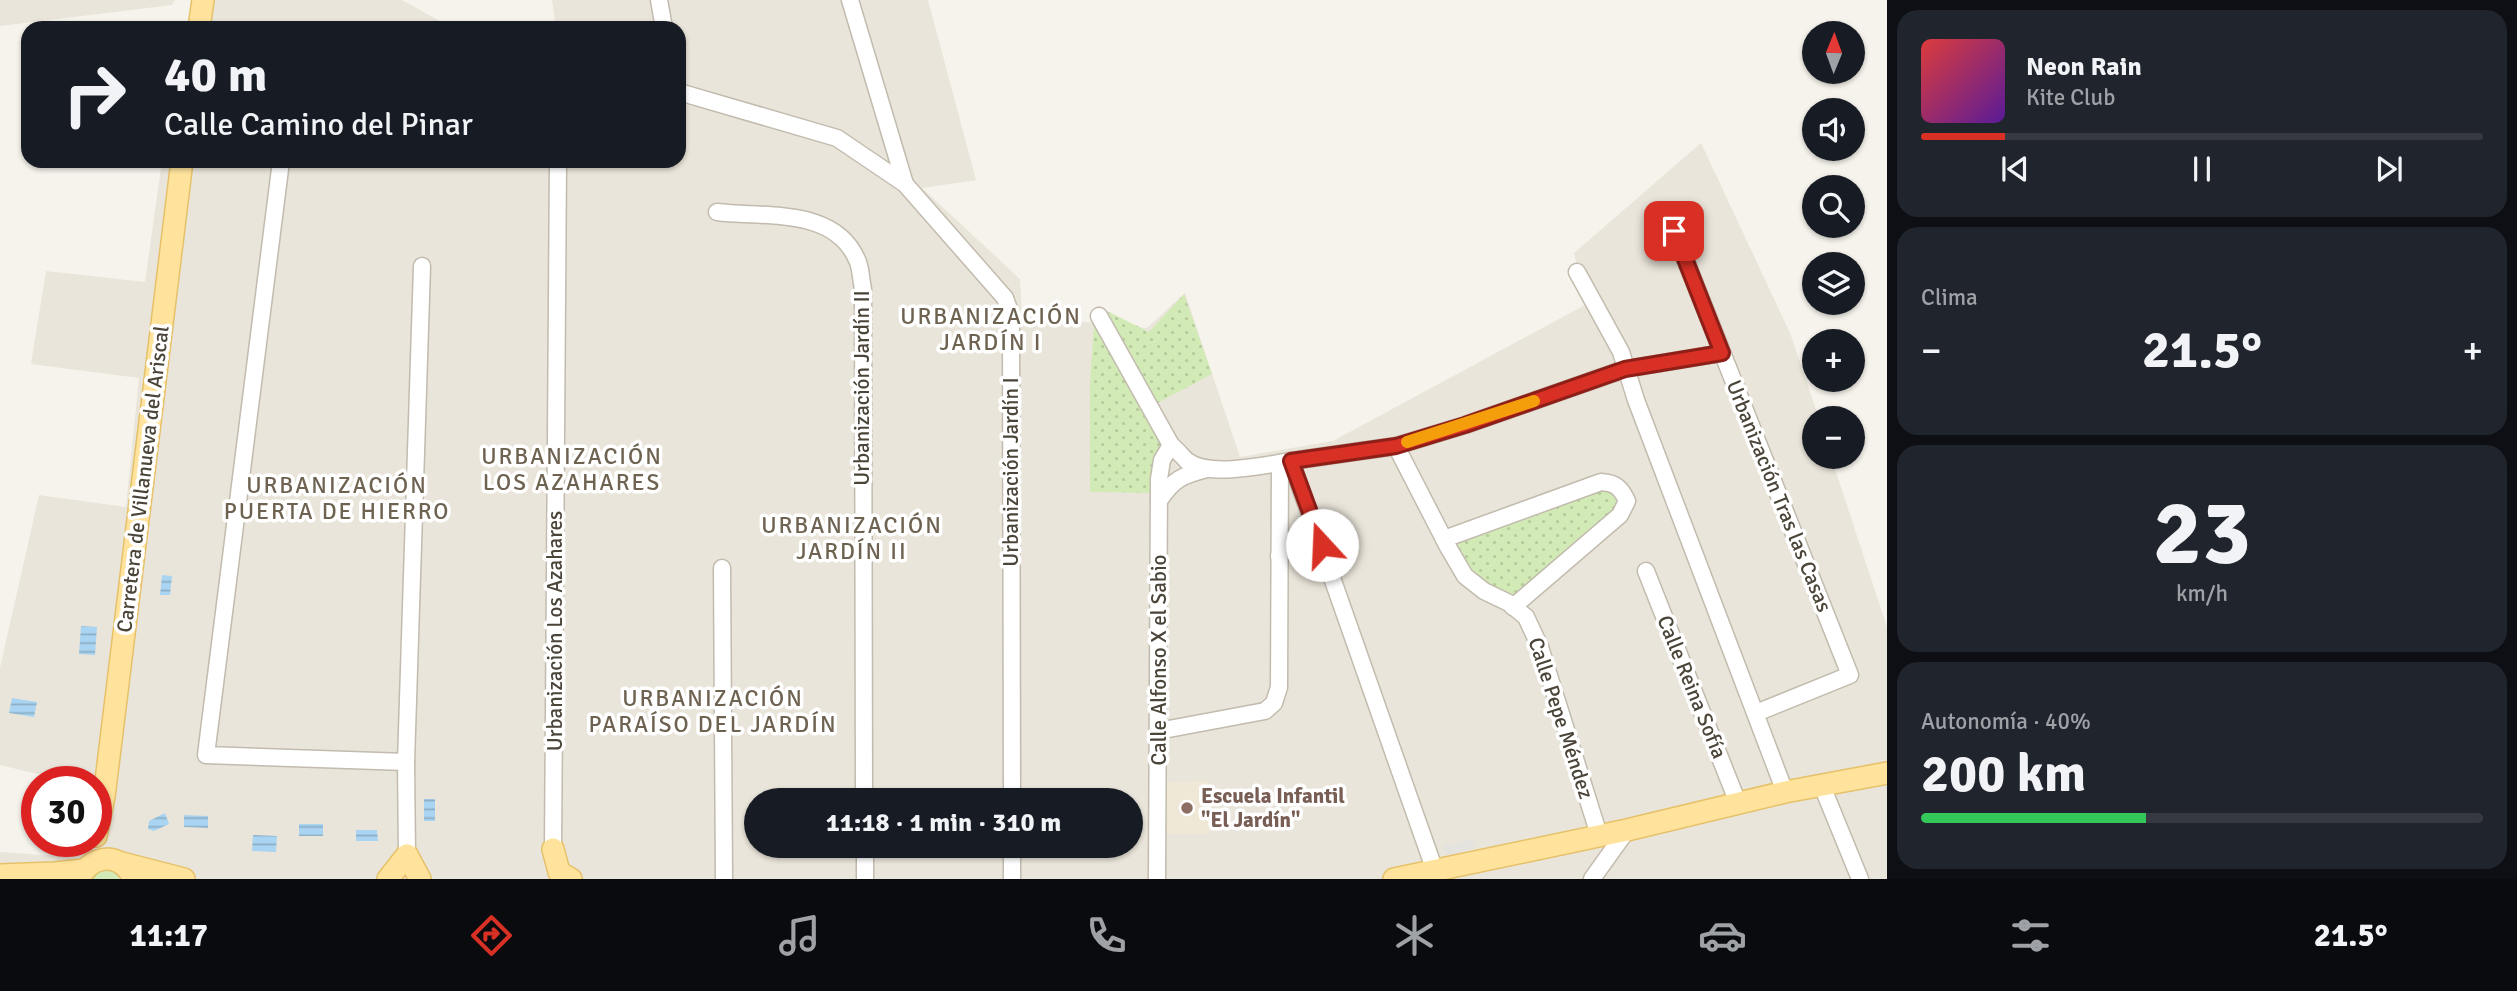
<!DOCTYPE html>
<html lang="es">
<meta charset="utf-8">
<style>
body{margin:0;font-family:Signika,sans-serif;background:#20242c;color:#f1f3f6;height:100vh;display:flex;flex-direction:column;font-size:26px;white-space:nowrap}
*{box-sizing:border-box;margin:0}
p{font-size:23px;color:#9ea1a6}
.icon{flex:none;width:38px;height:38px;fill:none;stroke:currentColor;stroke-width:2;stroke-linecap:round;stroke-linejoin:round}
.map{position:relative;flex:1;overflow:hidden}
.sheet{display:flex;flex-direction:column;gap:10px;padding:10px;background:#0d0f14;width:630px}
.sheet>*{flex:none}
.guide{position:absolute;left:21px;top:21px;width:665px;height:147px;border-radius:21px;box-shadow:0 2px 5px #0004;background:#171b24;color:#f1f3f6;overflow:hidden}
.needle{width:46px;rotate:1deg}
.fabs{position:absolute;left:1802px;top:21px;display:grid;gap:14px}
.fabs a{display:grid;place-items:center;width:63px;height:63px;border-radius:50%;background:#171b24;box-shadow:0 2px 5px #0004;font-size:35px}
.speed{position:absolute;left:21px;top:766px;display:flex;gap:14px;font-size:35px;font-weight:700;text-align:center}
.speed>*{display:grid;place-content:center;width:91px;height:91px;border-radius:50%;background:#171b24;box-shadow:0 2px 5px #0004;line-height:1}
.speed .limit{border:10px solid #d22;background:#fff;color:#111}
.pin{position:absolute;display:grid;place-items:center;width:60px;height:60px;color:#fff;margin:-30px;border-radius:14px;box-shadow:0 4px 10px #0006}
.me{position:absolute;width:77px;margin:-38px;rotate:340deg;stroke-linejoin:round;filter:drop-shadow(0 0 5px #0008)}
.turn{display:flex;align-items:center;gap:24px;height:147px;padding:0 28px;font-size:32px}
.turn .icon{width:91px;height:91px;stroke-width:2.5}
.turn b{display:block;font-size:49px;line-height:60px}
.big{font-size:52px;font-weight:700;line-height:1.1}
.sheet .tile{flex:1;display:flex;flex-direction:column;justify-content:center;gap:10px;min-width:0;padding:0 24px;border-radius:21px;background:#20242c}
.sheet .dial{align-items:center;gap:0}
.dial b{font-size:91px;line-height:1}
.song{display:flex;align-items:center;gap:21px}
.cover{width:84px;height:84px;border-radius:10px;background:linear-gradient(135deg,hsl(0 70% 55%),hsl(270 70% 35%))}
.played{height:7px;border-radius:4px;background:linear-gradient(90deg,#d93025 15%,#363941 15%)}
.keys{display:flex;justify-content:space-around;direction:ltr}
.heat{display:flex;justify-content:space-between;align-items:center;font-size:38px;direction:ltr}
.charge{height:10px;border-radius:5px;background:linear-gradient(90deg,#34c759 40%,#363941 0)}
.trip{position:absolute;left:744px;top:788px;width:399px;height:70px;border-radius:35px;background:#171b24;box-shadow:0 2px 5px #0004;font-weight:700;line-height:70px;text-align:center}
.tab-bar{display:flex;height:112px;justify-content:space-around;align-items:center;background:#090b0e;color:#9ea1a6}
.tab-bar .icon{width:49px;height:49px}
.tab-bar .on{color:#d93025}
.tab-bar b{font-size:32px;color:#f1f3f6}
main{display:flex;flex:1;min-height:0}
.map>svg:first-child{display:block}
.residential{fill:#eae5da;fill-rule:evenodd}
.education{fill:#efe8d6}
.grass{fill:#d2eab5}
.park{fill:url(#park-dots)}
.parking{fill:#e5e3e0}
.water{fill:url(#water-rules)}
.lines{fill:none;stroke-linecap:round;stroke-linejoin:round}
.minor-casing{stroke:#c2bbae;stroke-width:19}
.major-casing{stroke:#e6c16a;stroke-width:24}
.minor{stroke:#fff;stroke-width:16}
.major{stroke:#ffe39c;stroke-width:21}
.route-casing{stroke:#8d1f18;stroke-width:18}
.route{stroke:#d93025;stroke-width:12}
.slow{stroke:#f59e0b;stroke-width:12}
.education-dot{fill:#8d6e63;stroke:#fff;stroke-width:2.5}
.labels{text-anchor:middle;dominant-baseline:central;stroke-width:7;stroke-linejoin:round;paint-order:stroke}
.street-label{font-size:21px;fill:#4b4439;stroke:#fff}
.education-label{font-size:21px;font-weight:bold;fill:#785e54;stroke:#fff;text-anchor:start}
.neighbourhood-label{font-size:23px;letter-spacing:2px;fill:#6e6250;stroke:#fff}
</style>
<main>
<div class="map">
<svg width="1887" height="879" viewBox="0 0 1887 879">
<defs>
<pattern id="park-dots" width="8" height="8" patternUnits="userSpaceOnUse" patternTransform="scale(1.75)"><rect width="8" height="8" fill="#d2eab5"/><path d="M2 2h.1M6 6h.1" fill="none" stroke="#b6ca9c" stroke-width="1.8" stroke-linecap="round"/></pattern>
<pattern id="water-rules" width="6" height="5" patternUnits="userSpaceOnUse" patternTransform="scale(1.75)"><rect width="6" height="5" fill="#a9d4f2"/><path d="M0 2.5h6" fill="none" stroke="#8caec5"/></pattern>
</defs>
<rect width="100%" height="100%" fill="#f6f3ec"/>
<g class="residential">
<path d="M0 0H175L172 5 0 26Z"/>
<path d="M215 0H402L452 28H202Z"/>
<path d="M552 0H928L976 180 922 188 1020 279 1022 316 1147 328 1185 293 1240 457 1333 441 1585 305 1574 253 1701 143 1790 333 1819 418H1815V457H1831L1887 627V879H0V852L70 857 74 842H96V782H71L0 765V668L39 495 126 507 139 378 31 364 46 271 145 282 162 161H679V28H556ZM756 800H1130V845H756Z"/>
</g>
<path class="education" d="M1208 781 1209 834H1165V782Z"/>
<path class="grass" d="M104 863 129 879H83Z"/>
<g class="park">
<path d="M1184 294 1212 374 1150 407 1171 445 1159 493 1090 492V384L1094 323 1099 316 1109 312 1149 332Z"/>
<path d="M1601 482 1627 501 1513 607 1484 591 1444 539Z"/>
</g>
<path class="parking" d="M1469 839 1476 848 1447 855 1442 848 1447 844 1449 846Z"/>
<g class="water">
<path d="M162 575 172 576 170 595H160Z"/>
<path d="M81 626 97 627 95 655 79 654Z"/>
<path d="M12 698 37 702 34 717 9 713Z"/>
<rect x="424" y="799" width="11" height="22"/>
<path d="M165 813 169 824 154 831 148 829 149 821Z"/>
<path d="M184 815 208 816V828L184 827Z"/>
<rect x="299" y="824" width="24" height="12"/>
<path d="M377 830 378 841H356V830Z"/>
<path d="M253 835 277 836 276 852 252 851Z"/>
</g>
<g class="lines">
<g class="minor-casing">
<g id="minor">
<path d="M659 0 664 28"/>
<path d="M850 0 905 184"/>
<path d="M679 92 837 138 905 184 1005 298 1011 315 1012 800"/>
<path d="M281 161 206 755 406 762"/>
<path d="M717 212C764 218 836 206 858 262 861 270 861 280 863 289L864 800"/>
<path d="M1677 223 1674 231 1850 675 1756 713"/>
<path d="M1577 272 1621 352 1636 400 1785 792"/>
<path d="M1099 316 1171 445C1177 450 1182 456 1187 461 1210 478 1264 465 1291 461L1435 871"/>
<path d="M1396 446 1448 547 1465 576 1484 591 1509 603 1526 617 1540 647 1599 835"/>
<path d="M1291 461 1396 446 1465 425 1625 369 1722 353"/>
<path d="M1159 501C1173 479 1183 475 1207 469"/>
<path d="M1444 539 1601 482C1616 483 1621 488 1627 501L1620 515 1513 607"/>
<path d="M1279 556C1291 533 1299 532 1322 545"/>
<path d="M722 568 724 879"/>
<path d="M1646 571 1738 803"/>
<path d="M1158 731 1265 711 1274 703 1279 687 1280 463"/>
<path d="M1822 786 1860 879"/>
<path d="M865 845V879"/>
<path d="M1012 845V879"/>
<path d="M553 849 558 161"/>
<path d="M407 855 406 762 422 266"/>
<path d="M1157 879 1159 479 1162 460 1171 445"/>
<path d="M1592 879 1627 830"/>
</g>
</g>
<g class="major-casing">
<g id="major">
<path d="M199 28 203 0"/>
<path d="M96 836 104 797 182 161"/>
<path d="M553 849 559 872 571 879"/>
<path d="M407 855 420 879"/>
<path d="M122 863 184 879"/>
<path d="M0 875 55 873 83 870"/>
<path d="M79 879C92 853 121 852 134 879"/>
<path d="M388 879 407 855"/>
<path d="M1394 879 1627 830 1785 792 1887 773"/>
</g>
</g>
<use href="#minor" class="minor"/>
<use href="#major" class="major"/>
</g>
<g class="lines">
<g class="route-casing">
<path id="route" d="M1322 545 1291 461 1396 446 1465 425 1625 369 1722 353 1674 231"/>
</g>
<use href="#route" class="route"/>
<path class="slow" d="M1407 442 1534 401"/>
</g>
<circle class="education-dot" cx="1187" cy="808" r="7"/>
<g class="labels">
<g class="street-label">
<text transform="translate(862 388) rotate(-90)">Urbanización Jardín II</text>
<text transform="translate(1011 472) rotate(-90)">Urbanización Jardín I</text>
<text transform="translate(143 479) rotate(-83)">Carretera de Villanueva del Ariscal</text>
<text transform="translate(1779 496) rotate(68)">Urbanización Tras las Casas</text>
<text transform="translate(555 631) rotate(-90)">Urbanización Los Azahares</text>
<text transform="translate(1159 660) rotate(-90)">Calle Alfonso X el Sabio</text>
<text transform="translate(1692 687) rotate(68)">Calle Reina Sofía</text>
<text transform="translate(1561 718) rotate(72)">Calle Pepe Méndez</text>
</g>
<g class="education-label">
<text x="1201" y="796">Escuela Infantil<tspan x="1201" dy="24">"El Jardín"</tspan></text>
</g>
<g class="neighbourhood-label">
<text x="991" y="316">URBANIZACIÓN<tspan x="991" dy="26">JARDÍN I</tspan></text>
<text x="572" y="456">URBANIZACIÓN<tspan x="572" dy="26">LOS AZAHARES</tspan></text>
<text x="337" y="485">URBANIZACIÓN<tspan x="337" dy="26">PUERTA DE HIERRO</tspan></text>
<text x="852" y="525">URBANIZACIÓN<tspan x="852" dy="26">JARDÍN II</tspan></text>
<text x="713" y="698">URBANIZACIÓN<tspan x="713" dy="26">PARAÍSO DEL JARDÍN</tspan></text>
</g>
</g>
</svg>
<div class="fabs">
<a><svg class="needle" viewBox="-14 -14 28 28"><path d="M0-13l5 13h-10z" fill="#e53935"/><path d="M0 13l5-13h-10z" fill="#9ea1a6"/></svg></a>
<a><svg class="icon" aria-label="sound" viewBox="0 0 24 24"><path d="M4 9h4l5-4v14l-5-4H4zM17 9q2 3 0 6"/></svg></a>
<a><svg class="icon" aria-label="search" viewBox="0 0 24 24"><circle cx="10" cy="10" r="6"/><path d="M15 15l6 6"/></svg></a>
<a><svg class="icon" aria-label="layers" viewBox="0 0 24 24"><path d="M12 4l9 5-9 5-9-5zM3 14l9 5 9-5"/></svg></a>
<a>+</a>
<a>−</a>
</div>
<div class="speed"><div class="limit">30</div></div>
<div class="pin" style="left:1674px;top:231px;background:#d93025"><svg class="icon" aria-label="arrive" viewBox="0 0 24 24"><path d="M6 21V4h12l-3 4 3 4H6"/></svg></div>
<svg class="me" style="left:1322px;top:545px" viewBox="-20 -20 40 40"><circle r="19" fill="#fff"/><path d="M0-13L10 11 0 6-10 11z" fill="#d93025"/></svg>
<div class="trip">11:18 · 1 min · 310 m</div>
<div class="guide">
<div class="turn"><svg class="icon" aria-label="right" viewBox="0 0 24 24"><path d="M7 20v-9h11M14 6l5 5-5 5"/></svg><div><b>40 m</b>Calle Camino del Pinar</div></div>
</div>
</div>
<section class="sheet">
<div class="tile">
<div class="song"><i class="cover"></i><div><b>Neon Rain</b><p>Kite Club</p></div></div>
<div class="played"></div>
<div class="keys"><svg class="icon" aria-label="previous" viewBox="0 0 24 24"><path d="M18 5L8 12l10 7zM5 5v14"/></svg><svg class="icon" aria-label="pause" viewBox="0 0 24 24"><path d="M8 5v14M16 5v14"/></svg><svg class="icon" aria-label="next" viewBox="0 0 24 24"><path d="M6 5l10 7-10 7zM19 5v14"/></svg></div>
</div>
<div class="tile"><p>Clima</p>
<div class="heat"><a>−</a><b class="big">21.5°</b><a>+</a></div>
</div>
<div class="tile dial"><b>23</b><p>km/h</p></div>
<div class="tile"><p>Autonomía · 40%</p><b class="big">200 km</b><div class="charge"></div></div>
</section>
</main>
<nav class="tab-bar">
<b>11:17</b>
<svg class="icon on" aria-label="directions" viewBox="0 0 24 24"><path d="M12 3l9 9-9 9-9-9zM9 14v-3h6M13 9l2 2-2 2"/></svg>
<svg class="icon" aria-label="music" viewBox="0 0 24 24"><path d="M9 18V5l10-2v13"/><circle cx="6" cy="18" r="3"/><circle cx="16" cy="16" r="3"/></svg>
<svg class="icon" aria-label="phone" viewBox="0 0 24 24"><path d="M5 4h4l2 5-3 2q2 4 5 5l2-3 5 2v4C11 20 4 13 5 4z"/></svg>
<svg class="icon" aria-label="climate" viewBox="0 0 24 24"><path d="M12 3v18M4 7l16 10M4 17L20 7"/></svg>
<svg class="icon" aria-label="car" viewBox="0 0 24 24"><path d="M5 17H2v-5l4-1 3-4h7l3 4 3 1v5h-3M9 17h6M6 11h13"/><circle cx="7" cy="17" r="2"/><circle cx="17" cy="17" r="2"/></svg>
<svg class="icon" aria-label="filters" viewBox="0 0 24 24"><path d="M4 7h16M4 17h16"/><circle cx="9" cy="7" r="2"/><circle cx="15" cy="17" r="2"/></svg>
<b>21.5°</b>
</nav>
